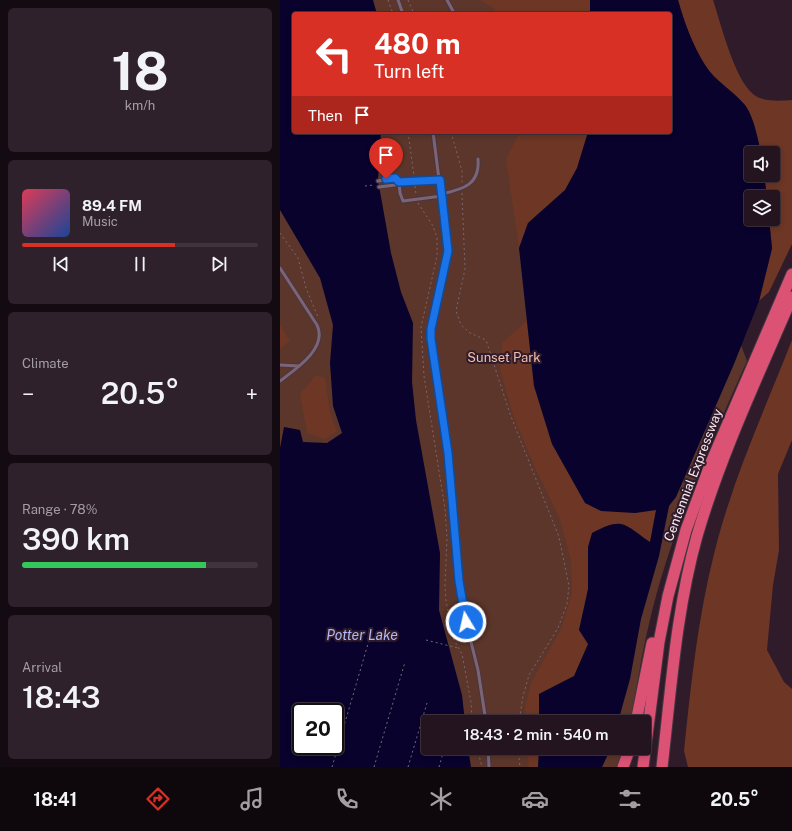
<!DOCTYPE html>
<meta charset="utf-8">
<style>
body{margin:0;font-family:"Public Sans",sans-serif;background:#2f212c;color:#f1f3f6;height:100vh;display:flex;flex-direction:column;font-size:15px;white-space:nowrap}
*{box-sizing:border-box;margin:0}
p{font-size:13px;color:#a39ea4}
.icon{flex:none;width:22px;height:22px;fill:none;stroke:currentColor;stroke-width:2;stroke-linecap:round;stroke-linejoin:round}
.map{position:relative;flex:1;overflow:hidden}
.side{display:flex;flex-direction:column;gap:8px;padding:8px;background:#130b11;width:280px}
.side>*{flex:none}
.hud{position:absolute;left:12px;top:12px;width:380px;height:122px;border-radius:4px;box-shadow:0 2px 6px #0003,0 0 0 1px #40333d;background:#d93025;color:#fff;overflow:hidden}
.tools{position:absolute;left:464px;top:146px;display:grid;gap:8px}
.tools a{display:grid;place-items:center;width:36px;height:36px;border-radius:4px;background:#23141f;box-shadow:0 2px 6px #0003,0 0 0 1px #40333d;font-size:20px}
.speed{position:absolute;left:12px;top:703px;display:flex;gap:8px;font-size:20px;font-weight:700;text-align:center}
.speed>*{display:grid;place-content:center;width:52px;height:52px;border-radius:50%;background:#23141f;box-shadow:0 2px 6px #0003,0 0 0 1px #40333d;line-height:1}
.speed .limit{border:2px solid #111;border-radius:6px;background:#fff;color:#111}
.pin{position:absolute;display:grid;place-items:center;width:34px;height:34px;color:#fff;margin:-41px -17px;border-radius:50% 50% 50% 0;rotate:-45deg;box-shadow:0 0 4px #0007}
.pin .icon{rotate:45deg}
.me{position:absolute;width:44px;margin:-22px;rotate:351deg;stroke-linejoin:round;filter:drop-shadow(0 0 3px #0008)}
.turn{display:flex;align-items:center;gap:14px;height:84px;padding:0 16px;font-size:18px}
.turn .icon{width:52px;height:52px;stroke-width:2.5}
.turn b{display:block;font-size:28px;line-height:34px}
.then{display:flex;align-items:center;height:38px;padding:0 16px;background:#0003;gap:8px;font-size:15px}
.big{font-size:30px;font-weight:600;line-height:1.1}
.side .card{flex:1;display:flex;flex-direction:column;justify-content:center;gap:6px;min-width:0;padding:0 14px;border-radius:6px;background:#2f212c}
.side .dial{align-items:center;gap:0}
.dial b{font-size:52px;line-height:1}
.song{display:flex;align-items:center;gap:12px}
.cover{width:48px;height:48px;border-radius:6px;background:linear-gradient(135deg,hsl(350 70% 55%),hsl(220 70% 35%))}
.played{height:4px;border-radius:2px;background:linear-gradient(90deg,#d93025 65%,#40333d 65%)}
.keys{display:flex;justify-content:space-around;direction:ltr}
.heat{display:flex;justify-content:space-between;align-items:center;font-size:22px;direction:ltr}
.charge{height:6px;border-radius:3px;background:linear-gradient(90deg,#34c759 78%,#40333d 0)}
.trip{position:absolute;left:141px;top:715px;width:230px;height:40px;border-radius:4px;background:#23141f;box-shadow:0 2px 6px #0003,0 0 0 1px #40333d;font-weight:600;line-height:40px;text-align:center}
.tabs{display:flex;height:64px;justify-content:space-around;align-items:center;background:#0e080c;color:#a39ea4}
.tabs .icon{width:28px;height:28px}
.tabs .on{color:#d93025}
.tabs b{font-size:18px;color:#f1f3f6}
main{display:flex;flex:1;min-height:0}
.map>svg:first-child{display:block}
.green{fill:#5c362a;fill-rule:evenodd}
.forest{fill:#6d3625}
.water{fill:#08022d;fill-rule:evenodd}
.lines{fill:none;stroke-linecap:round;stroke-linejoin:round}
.lane-casing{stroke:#473743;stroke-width:5}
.highway-casing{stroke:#473743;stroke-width:13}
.path{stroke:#796773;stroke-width:1;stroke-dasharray:2 3;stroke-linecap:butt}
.lane{stroke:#7c6474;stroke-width:3}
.highway{stroke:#dc5274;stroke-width:11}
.route-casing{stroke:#114b97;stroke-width:10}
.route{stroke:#1a73e8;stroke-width:7}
.labels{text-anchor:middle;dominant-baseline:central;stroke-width:4;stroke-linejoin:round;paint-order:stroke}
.park-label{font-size:13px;fill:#f3bdac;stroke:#2f1b29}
.street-label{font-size:13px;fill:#f6e8f1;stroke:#2f1b29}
.water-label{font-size:14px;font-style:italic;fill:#b1b9f8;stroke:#2f1b29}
</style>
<main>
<section class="side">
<div class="card dial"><b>18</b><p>km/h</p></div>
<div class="card">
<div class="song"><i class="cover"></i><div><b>89.4 FM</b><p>Music</p></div></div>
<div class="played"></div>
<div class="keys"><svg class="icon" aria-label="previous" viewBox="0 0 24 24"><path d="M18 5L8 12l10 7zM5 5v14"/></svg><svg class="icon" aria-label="pause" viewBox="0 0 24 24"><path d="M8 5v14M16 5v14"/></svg><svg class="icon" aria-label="next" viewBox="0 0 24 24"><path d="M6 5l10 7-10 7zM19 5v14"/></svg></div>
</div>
<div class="card"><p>Climate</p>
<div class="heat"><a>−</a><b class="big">20.5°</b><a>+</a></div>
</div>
<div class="card"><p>Range · 78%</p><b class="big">390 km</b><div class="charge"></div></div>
<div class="card"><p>Arrival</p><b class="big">18:43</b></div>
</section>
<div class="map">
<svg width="512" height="767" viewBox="0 0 512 767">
<rect width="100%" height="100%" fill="#2f1b29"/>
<path class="green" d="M0 0H394L437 115 383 135 467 361C429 446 390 533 369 624 361 656 357 689 350 722H148V748H344L338 767H0ZM14 14H390V132H14ZM21 712H55V746H21Z"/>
<g class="forest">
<path d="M200 0H310V14H215L214 8Z"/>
<path d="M398 0H433C441 24 454 78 473 94 482 102 500 101 512 100V244L489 292 479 301 492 249 489 219H493V197H487L484 175H493V153H481C478 139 473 114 464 104 452 90 435 81 425 65 413 46 404 22 398 0Z"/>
<path d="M240 132H308L297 168 285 190 248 223 239 248 226 159Z"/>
<path d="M247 320 254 386 355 513 377 510 370 542 308 547V589L299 630 308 644 294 676 259 694V722H246L245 708 251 683 282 627 292 593 291 560 280 519 255 468 233 415 220 370 222 343Z"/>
<path d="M0 324 10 341 0 349Z"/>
<path d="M512 340V440L498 474 499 550 493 585 487 650 504 682 512 689V767H408L404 751C411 683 418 616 435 550 453 478 485 409 512 340Z"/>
<path d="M36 375 45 378 50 413 57 431 45 439 27 433 20 394Z"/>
<path d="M247 748H259L258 767H249Z"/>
</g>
<g class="water">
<path d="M0 0H93L97 14H14V132H101L98 180 111 253 121 292 133 323 132 382 136 420 160 553 159 610 182 695 185 722H148V748H188L191 767H0V448L4 427 20 430 23 442 47 443 62 433 53 406 50 363 53 325 40 278 0 210ZM21 712H55V746H21Z"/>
<path d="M310 0H398C404 22 413 46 425 65 435 81 452 90 464 104 473 114 478 139 481 153H471V175H484L487 197H471V219H489L492 248 479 301 454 364 396 497 389 506 379 556 361 619 350 679 338 722H259V694L294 676 308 644 299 630 308 589V547L312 533C343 516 344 524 370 542L376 510 355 513 321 511 305 503 272 444 254 386 239 248 248 223 285 190 297 168 308 132H390V14H310Z"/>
<path d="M259 748H331L322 767H258Z"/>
</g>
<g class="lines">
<g class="lane-casing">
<g id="lane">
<path d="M118 0 123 14"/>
<path d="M167 0 173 11"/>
<path d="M153 132 168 251 151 329V339L168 453 179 581 186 622 198 670 206 722"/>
<path d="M160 179 119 182 120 193 123 201 162 196"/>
<path d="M98 181 115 178 119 182 115 185 99 187"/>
<path d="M162 194C183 189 200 185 198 159"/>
<path d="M0 268 37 325C48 348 16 369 0 381"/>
<path d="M0 365 19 366"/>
<path d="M208 748 209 767"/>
</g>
</g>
<g class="highway-casing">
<g id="highway">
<path d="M356 722 372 643"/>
<path d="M343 767 350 748"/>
<path d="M363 767 379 642 388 596 406 530 430 465 512 274"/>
<path d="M382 767C391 690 396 611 417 536 441 454 478 376 512 297"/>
</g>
</g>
<g class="path">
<path d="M108 0 113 14"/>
<path d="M128 0 134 14"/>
<path d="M128 132 134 176"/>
<path d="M171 132 182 171V182"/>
<path d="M85 186 94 185"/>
<path d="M135 186 136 194"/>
<path d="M182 193 185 269 176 311 181 325 190 333 206 340 230 414 279 537 289 586 287 604 278 628 249 675 243 696 239 722"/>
<path d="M138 203 153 226 157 237V256L141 327 144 376 165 509 167 538 165 585 166 601 174 640 182 654 191 702 192 722"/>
<path d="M0 233 18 258 26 288 38 317"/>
<path d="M146 640 178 648"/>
<path d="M197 748 202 767"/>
<path d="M238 748 240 767"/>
<path d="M52 767 92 630"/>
<path d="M94 767 125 662"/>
<path d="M128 767 147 703"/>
<path d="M159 767 163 753"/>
</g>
<use href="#lane" class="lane"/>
<use href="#highway" class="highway"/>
</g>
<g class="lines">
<g class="route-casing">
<path id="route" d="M106 179 115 178 119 182 160 180 168 251 151 329V339L168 453 179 581 186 622"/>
</g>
<use href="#route" class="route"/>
</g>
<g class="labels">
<g class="park-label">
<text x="224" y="357">Sunset Park</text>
</g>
<g class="street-label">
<text transform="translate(413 475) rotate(-69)">Centennial Expressway</text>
</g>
<g class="water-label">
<text x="82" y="635">Potter Lake</text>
</g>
</g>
</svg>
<div class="tools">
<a><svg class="icon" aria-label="sound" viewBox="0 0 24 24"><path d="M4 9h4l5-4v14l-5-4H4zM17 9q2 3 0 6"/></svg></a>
<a><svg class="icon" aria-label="layers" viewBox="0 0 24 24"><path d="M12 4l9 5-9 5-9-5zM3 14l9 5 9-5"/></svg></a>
</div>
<div class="speed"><div class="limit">20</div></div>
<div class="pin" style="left:106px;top:179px;background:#d93025"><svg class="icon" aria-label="arrive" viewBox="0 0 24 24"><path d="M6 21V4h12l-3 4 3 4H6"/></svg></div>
<svg class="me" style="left:186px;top:622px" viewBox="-20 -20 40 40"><circle r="17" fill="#1a73e8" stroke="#fff" stroke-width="3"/><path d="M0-11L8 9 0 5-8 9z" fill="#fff"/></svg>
<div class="trip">18:43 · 2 min · 540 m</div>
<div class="hud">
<div class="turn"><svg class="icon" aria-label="left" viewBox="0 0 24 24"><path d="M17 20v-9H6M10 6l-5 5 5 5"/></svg><div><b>480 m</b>Turn left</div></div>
<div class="then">Then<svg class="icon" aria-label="arrive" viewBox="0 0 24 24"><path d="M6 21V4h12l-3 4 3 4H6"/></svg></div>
</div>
</div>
</main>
<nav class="tabs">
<b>18:41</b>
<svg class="icon on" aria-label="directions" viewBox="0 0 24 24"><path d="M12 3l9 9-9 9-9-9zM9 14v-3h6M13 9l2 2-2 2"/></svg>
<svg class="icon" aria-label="music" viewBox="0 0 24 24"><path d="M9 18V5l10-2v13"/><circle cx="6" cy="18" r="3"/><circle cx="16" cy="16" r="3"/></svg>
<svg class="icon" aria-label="phone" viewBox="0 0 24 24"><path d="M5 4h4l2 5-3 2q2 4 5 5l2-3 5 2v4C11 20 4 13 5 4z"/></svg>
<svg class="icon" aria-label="climate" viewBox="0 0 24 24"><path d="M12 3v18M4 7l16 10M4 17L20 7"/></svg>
<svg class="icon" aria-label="car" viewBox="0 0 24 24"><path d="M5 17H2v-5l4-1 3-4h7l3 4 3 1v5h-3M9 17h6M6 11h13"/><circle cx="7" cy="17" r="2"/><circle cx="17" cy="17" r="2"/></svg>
<svg class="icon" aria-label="filters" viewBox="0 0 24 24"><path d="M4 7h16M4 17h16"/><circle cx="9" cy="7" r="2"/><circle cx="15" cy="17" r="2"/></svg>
<b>20.5°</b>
</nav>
